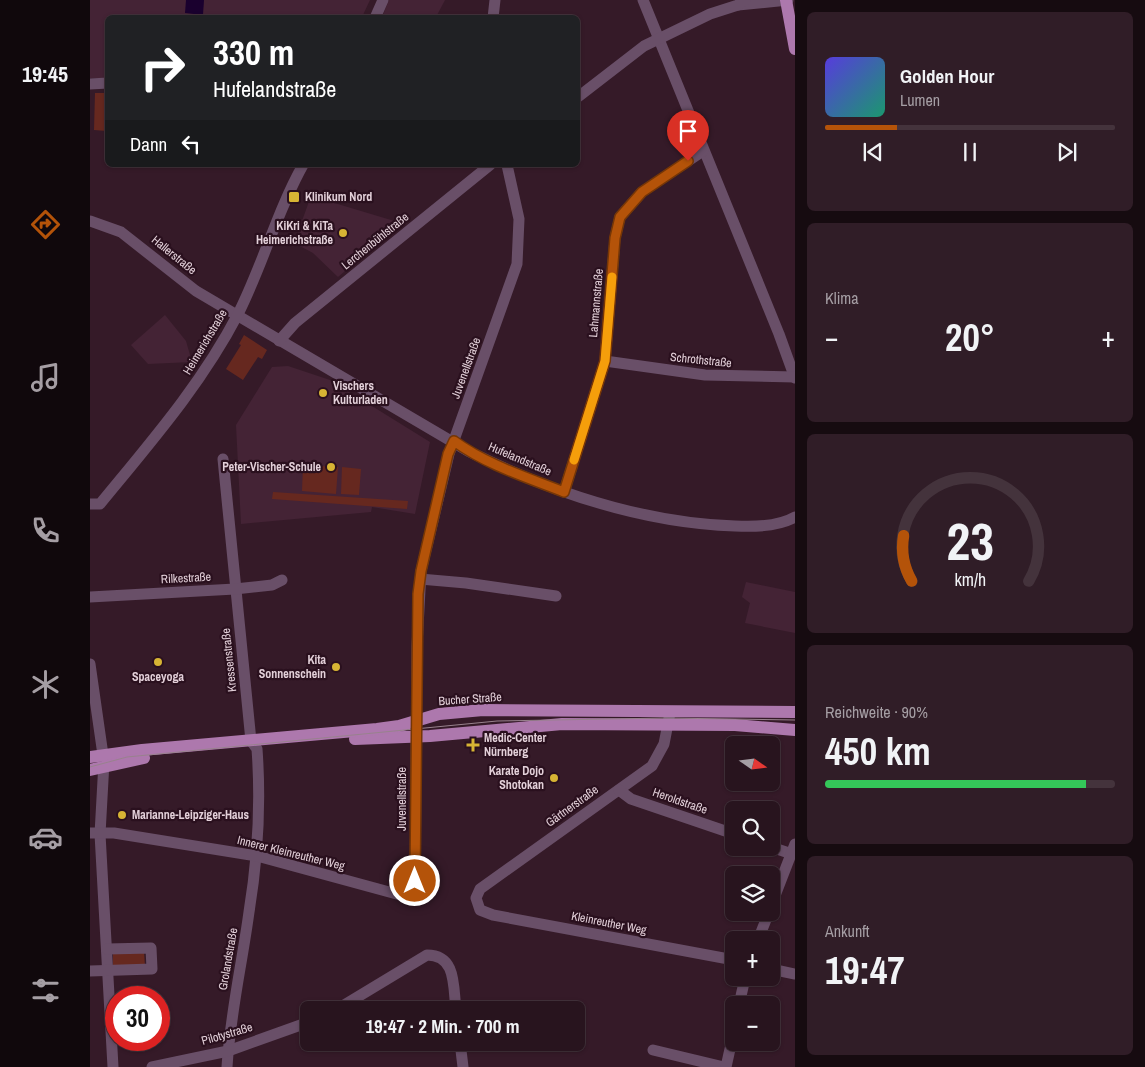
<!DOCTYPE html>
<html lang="de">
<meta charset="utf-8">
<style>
body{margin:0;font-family:"Archivo Narrow",sans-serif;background:#301d27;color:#f1f3f6;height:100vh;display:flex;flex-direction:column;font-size:19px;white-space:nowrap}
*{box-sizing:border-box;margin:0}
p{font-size:16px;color:#a59ea4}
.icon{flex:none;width:28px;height:28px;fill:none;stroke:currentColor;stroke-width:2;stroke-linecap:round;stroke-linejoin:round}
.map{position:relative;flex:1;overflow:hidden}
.sheet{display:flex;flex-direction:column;gap:12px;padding:12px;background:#160b10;width:350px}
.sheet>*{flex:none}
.banner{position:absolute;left:15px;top:15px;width:475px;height:152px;border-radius:8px;box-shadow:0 1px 4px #0004,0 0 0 1px #44333c;background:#202124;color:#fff;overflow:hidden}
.needle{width:32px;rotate:104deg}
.buttons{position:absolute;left:635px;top:736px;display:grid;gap:10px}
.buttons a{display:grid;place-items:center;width:55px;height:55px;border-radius:8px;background:#28141e;box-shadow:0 1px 4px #0004,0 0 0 1px #44333c;font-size:25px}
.speed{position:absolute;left:15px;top:986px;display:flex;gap:10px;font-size:25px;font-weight:700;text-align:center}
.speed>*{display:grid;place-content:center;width:65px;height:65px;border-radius:50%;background:#28141e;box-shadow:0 1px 4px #0004,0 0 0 1px #44333c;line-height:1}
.speed .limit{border:8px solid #d22;background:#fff;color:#111}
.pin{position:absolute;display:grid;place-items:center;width:42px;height:42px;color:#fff;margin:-51px -21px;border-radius:50% 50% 50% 0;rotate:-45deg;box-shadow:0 0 5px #0007}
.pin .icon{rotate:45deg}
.me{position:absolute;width:55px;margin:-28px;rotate:0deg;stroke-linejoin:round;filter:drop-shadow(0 0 4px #0008)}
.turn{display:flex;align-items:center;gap:18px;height:105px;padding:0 25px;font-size:22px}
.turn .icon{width:65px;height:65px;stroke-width:2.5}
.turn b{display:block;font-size:35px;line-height:42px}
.then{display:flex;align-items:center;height:48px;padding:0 25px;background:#0003;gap:10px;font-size:19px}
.big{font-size:38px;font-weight:700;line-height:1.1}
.sheet .tile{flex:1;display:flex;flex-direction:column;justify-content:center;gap:8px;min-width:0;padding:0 18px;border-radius:8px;background:#301d27}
.sheet .dial{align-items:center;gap:0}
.dial svg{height:130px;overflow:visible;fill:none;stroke:#44333c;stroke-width:7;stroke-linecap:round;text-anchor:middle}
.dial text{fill:#f1f3f6;stroke:none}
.song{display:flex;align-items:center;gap:15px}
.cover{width:60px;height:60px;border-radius:8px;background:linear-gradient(135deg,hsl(250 70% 55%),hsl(160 70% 35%))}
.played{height:5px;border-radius:2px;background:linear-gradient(90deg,#b45309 25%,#44333c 25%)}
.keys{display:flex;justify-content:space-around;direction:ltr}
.heat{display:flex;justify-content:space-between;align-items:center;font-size:28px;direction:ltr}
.charge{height:8px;border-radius:4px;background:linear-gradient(90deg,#34c759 90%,#44333c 0)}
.trip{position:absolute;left:210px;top:1001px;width:285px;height:50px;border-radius:8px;background:#28141e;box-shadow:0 1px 4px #0004,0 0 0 1px #44333c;font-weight:700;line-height:50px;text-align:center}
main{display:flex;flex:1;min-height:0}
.menu{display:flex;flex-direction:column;width:90px;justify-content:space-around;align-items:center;background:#10080c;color:#a59ea4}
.menu .icon{width:35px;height:35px}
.menu .selected{color:#b45309}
.menu b{font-size:22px;color:#f1f3f6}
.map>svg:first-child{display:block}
.built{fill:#442335}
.green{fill:#66281f}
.water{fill:#1a002e}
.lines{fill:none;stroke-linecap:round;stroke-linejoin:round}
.minor{stroke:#694f68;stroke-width:11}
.major{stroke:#ad78ad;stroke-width:12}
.tram{stroke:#98828d;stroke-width:1}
.route-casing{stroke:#753606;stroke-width:12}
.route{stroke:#b45309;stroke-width:9}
.slow{stroke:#f59e0b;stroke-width:9}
.poi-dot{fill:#d7b434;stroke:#2a101e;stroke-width:2}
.labels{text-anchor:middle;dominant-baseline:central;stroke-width:4.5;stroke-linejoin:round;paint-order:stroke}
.poi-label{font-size:12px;font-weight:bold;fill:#e3d0d9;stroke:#2a101e;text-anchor:start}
.street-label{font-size:12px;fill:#e3d0d9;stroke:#2a101e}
</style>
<main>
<nav class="menu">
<b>19:45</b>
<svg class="icon selected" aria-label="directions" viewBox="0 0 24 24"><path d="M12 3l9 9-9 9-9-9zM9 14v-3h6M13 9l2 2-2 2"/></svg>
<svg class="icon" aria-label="music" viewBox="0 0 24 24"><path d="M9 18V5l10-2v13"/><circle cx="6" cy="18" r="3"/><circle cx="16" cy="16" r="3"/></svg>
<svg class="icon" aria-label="phone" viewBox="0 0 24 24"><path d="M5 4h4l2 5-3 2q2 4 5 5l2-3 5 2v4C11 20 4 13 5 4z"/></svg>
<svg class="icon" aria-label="climate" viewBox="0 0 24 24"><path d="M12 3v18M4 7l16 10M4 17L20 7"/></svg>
<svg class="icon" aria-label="car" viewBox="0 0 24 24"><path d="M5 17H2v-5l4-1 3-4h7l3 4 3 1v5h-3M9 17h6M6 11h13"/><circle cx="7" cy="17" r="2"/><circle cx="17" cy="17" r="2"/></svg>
<svg class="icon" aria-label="filters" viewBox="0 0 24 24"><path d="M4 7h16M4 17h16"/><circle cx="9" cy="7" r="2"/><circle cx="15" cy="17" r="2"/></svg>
</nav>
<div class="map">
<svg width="705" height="1067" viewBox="0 0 705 1067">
<rect width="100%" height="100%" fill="#351a28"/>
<g class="built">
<path d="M0 0H280L272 17 18 18 17 78H0Z"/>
<path d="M299 0H355L346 17H292Z"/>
<path d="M221 196 311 223 248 277 223 253 204 243Z"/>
<path d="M75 315 96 341 102 362 58 364 41 345Z"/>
<path d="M198 366 240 380 340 442 325 514 282 507 281 512 151 524 146 425 182 367Z"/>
<path d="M656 582 705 592V633L655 623 660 603 652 597Z"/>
</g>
<g class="green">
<path d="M5 93H17V131L4 130Z"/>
<path d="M154 335 177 350 172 359 168 357 153 380 136 369 151 345 149 344Z"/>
<path d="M213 465 248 467 246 494 212 491Z"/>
<path d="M252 467 271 469 269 495 251 494Z"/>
<path d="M183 492 318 501 317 509 182 499Z"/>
<path d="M23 951 54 952 55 966 23 968Z"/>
</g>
<path class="water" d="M96 0H114L113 15 95 13Z"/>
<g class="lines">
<g class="minor">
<path d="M553 0 689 334 705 378"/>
<path d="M648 5 698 0"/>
<path d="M285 18 293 0"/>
<path d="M403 18 405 0"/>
<path d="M0 84 18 83"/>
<path d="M488 97 554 46 620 14 648 5 655 0"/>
<path d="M0 221 31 232 106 291 378 451C461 492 552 523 645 526 664 527 688 527 705 517"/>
<path d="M189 341 205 323 400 165"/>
<path d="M515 361 615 375 705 377"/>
<path d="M133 459 161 741 167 749C171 804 168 857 159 912 152 964 140 1015 137 1067"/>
<path d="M474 492 515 361 525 238 530 217 552 192 613 151"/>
<path d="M0 504H10C60 443 111 385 148 314 172 267 187 211 213 165"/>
<path d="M330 579 376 583 466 596"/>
<path d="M0 597 145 589 182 585 192 580"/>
<path d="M0 664 14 762 10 834 23 1067"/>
<path d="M580 713 574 744 562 766 390 889 386 898 390 910 403 915 644 960"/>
<path d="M529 790 541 799 644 834"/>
<path d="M0 833H24L167 856 325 899 327 646 331 571 359 454 427 264 429 219 417 165"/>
<path d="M681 847 702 854"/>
<path d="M681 906 705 844"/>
<path d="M668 940 679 912"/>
<path d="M681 969 705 974"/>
<path d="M0 971 62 969 61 948 17 949"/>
<path d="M649 1005 655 978"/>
<path d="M246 1010 337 955C367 955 363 987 366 1010"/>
<path d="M370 1042 373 1067"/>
<path d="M563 1050 634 1067"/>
<path d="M62 1067 138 1051 219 1022"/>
<path d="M636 1067 644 1031"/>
</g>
<g class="major">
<path d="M696 0 705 49"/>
<path d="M265 739 340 736 472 724 645 725 705 730"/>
<path d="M0 757 52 750 287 729 309 726 349 714 393 710 705 712"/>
<path d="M0 770 54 758"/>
</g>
<path class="tram" d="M0 767 37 757 407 721 575 718 705 720"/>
</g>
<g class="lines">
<g class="route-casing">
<path id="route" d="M325 881 328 594 331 571 358 454 364 441C397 465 436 477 474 492L515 361 525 238 530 217 552 192 598 161"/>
</g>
<use href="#route" class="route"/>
<path class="slow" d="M484 460 515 361 522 277"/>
</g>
<g class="poi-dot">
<rect x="198" y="191" width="12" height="12" rx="2.5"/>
<circle cx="253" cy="233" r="5"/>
<circle cx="233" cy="393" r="5"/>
<circle cx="241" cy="467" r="5"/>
<circle cx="68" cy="662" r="5"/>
<circle cx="246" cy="667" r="5"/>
<path d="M380.5 737.5h5v5h5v5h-5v5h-5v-5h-5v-5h5z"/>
<circle cx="464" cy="778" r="5"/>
<circle cx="32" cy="815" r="5"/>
</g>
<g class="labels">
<g class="poi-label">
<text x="215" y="197">Klinikum Nord</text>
<text x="243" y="226" text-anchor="end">KiKri &amp; KiTa<tspan x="243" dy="14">Heimerichstraße</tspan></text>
<text x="243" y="386">Vischers<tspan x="243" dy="14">Kulturladen</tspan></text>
<text x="231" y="467" text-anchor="end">Peter-Vischer-Schule</text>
<text x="236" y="660" text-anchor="end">Kita<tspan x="236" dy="14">Sonnenschein</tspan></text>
<text x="68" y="677" text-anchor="middle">Spaceyoga</text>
<text x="394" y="738">Medic-Center<tspan x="394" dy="14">Nürnberg</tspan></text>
<text x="454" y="771" text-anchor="end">Karate Dojo<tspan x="454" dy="14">Shotokan</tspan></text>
<text x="42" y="815">Marianne-Leipziger-Haus</text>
</g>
<g class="street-label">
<text transform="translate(285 241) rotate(-39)">Lerchenbühlstraße</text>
<text transform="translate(84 255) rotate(39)">Hallerstraße</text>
<text transform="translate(506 303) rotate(-85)">Lahmannstraße</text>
<text transform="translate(115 342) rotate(-59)">Heimerichstraße</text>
<text transform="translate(611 360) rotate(6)">Schrothstraße</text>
<text transform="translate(376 368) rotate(-70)">Juvenellstraße</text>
<text transform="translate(430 459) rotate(23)">Hufelandstraße</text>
<text transform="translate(96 578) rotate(-3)">Rilkestraße</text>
<text transform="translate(139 660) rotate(-96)">Kressenstraße</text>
<text transform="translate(380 699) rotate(-4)">Bucher Straße</text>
<text transform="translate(312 799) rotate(-90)">Juvenellstraße</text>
<text transform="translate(590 801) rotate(19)">Heroldstraße</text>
<text transform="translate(482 806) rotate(-36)">Gärtnerstraße</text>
<text transform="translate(201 853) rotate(14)">Innerer Kleinreuther Weg</text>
<text transform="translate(519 923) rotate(11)">Kleinreuther Weg</text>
<text transform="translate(138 959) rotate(-80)">Grolandstraße</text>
<text transform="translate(137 1034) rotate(-16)">Pilotystraße</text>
</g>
</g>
</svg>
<div class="buttons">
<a><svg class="needle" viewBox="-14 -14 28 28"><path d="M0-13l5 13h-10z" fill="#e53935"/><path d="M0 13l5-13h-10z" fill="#a59ea4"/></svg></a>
<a><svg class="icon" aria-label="search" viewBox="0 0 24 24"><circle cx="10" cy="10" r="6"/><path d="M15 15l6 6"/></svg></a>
<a><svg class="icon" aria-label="layers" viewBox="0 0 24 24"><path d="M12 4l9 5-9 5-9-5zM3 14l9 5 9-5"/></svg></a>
<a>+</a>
<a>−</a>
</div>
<div class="speed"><div class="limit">30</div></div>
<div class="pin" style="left:598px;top:161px;background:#d93025"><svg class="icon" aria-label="arrive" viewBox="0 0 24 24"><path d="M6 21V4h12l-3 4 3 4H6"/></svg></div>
<svg class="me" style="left:325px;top:881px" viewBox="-20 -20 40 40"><circle r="17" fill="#b45309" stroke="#fff" stroke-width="3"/><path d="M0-11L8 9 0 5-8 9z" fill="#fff"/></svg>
<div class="trip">19:47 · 2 Min. · 700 m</div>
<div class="banner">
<div class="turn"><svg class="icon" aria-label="right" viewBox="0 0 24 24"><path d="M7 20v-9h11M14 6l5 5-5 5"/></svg><div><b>330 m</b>Hufelandstraße</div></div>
<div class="then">Dann<svg class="icon" aria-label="left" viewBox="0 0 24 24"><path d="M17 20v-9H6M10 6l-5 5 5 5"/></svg></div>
</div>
</div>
<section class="sheet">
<div class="tile">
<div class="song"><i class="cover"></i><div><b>Golden Hour</b><p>Lumen</p></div></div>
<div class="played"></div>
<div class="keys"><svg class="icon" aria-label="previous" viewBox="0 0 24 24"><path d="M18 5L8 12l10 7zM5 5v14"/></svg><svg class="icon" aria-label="pause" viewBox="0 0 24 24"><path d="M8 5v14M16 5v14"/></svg><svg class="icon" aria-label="next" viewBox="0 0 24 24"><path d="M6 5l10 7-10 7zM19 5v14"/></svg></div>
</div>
<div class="tile"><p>Klima</p>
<div class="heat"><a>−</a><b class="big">20°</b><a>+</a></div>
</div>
<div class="tile dial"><svg viewBox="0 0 100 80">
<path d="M14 69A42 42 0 1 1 86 69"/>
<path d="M14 69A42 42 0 0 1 9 41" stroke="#b45309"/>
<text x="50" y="56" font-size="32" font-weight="700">23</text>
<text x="50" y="72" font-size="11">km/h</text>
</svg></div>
<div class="tile"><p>Reichweite · 90%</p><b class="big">450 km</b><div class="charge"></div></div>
<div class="tile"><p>Ankunft</p><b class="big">19:47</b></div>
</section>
</main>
